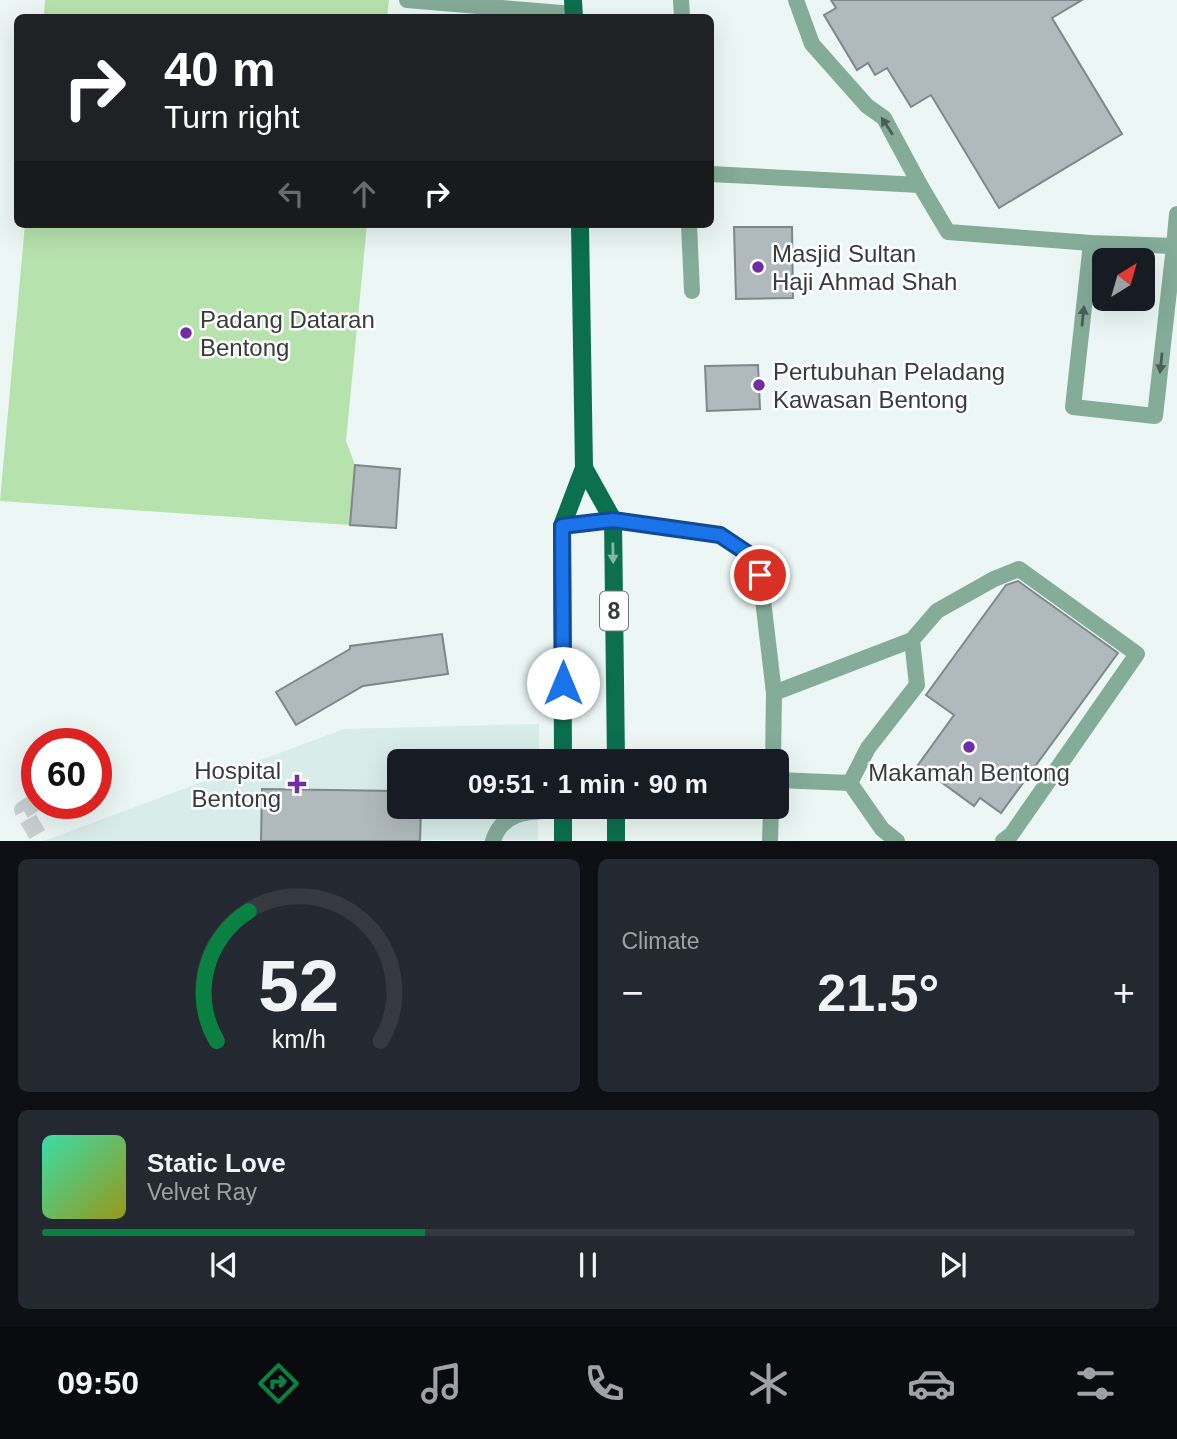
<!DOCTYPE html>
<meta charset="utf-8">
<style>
body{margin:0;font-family:Helvetica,sans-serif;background:#242831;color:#f1f3f6;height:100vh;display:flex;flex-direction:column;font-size:26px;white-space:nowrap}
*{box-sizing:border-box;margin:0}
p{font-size:23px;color:#9ea1a6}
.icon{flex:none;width:38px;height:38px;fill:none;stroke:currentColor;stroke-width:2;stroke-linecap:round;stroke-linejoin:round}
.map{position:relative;height:841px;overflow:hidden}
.sheet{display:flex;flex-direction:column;gap:18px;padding:18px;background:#0d0f14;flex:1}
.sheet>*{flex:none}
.banner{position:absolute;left:14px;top:14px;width:700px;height:214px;border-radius:10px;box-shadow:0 7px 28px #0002;background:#202124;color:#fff;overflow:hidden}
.needle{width:46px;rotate:37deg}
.buttons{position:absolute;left:1092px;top:248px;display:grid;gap:14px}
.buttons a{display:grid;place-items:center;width:63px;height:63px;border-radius:10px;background:#171b24;box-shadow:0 7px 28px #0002;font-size:35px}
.speed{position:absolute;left:21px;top:728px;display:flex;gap:14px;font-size:35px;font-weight:700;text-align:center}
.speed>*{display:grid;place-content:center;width:91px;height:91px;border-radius:50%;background:#171b24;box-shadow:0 7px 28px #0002;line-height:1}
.speed .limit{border:10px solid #d22;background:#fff;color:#111}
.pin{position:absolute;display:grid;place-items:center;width:60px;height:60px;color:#fff;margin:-30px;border:4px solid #fff;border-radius:50%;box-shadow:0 2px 7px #0007}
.me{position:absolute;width:77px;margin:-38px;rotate:0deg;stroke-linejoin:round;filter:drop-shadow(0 0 5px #0008)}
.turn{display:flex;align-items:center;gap:24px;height:147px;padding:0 35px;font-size:32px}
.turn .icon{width:91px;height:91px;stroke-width:2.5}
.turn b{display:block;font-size:49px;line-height:60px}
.lanes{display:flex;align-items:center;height:66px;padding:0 35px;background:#0003;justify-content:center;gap:35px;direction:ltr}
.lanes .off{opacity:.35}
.big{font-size:52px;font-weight:600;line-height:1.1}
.sheet .tile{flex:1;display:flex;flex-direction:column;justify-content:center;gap:10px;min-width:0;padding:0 24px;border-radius:10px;background:#242831}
.sheet .dial{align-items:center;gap:0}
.dial svg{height:182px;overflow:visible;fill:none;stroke:#363941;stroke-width:7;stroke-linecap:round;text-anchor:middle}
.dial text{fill:#f1f3f6;stroke:none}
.song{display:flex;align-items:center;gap:21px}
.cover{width:84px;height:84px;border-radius:10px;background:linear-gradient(135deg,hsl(160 70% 55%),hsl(60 70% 35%))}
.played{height:7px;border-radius:4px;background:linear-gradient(90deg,#0b8043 35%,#363941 35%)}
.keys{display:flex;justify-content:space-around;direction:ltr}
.heat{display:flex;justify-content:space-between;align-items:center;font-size:38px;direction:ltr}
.sheet .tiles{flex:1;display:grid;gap:18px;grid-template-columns:1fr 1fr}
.tile:last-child{grid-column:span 2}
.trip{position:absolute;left:387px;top:749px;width:402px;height:70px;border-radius:10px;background:#171b24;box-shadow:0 7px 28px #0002;font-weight:600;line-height:70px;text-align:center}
.tab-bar{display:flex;height:112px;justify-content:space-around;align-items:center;background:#090b0e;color:#9ea1a6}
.tab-bar .icon{width:49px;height:49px}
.tab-bar .selected{color:#0b8043}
.tab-bar b{font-size:32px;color:#f1f3f6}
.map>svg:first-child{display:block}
.built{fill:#d8ece9}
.green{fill:#b6e2ad}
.building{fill:#b0babc;stroke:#7e8789;stroke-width:2}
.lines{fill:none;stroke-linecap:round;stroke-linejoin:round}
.pedestrian-tunnel{stroke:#c8d1d0;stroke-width:18;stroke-dasharray:18 9;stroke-linecap:butt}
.service{stroke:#84ac99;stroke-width:16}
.primary{stroke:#0c6f4e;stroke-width:18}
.oneway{fill:#4e5d57}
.oneway2{fill:#86b7a6}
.route-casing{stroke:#114b97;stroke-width:18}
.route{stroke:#1a73e8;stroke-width:12}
.poi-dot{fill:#702ea2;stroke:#fff;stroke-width:2.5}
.labels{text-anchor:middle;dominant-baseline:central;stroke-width:5;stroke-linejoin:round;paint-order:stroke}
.shield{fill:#fff;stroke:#737676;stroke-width:2}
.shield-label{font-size:23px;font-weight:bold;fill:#373b3b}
.poi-label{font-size:24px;fill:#373b3b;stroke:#fff;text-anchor:start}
</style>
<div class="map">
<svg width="1177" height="841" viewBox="0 0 1177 841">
<rect width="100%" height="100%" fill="#ecf7f5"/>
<path class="built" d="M539 724V761H399V807H538V840L44 841 344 729Z"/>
<g class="green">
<path d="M45 0H389L387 17H44Z"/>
<path d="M25 224H367L346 441 355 465 350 525 0 501Z"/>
</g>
<g class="building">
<path d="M831 0H1082L1052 18 1122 134 999 208 931 95 911 107 887 68 875 75 868 63 857 70 824 15 836 8Z"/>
<path d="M734 227H792L793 298 736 299Z"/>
<path d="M758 365 760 409 707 411 705 366Z"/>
<path d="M355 465 400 469 396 528 350 525Z"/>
<path d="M1018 581 1118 653 1001 813 980 798 974 806 918 765 954 715 926 695 1006 585Z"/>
<path d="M442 634 448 674 363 686 296 725 276 692 350 649V646Z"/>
<path d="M262 789 399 791V807H421L420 841H261Z"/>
</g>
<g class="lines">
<path class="pedestrian-tunnel" d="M37 801 23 810 41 841"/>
<g class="service">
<path d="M407 0 573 14"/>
<path d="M681 0 682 18"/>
<path d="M796 0 812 44 867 106 884 118 920 185 948 232 1091 243 1174 246 1177 214"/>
<path d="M710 174 920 185"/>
<path d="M689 224 692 291"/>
<path d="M1091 243 1073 407 1155 416 1174 246"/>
<path d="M562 526 613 520 720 535 750 555 760 575 774 693 773 761"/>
<path d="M774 693 912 640 937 611 994 579 1019 569 1137 654 1011 835 1003 841"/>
<path d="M777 780 850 783 882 829 897 841"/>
<path d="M850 783 868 748 917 685 912 640"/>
<path d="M493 841C503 808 535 812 563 810"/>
<path d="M770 841 771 807"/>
</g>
<g class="primary">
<path d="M573 0 574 18"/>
<path d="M584 468 613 520 616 761"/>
<path d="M563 761 562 526 584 468 580 224"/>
<path d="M563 807V841"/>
<path d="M616 807V841"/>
</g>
</g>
<defs><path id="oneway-solid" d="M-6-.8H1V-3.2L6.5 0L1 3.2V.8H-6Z" transform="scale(1.75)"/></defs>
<g class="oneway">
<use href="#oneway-solid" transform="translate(887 126) rotate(-123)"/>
<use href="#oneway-solid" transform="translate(1083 316) rotate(-84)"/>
<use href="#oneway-solid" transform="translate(1161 363) rotate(96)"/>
</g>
<use class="oneway2" href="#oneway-solid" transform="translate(613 553) rotate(89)"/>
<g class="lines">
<g class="route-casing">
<path id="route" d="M563 683 562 526 613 520 720 535 750 555 760 575"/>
</g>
<use href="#route" class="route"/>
</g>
<g class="poi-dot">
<circle cx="758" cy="267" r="7"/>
<circle cx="186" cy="333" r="7"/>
<circle cx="759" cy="385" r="7"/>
<circle cx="969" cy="747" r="7"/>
<path d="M293.5 773.5h7v7h7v7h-7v7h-7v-7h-7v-7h7z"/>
</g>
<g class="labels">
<rect class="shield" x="600" y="591.5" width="28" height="39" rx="5"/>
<g class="shield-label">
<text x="614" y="611">8</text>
</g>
<g class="poi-label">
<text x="772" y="253">Masjid Sultan<tspan x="772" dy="28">Haji Ahmad Shah</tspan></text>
<text x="200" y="319">Padang Dataran<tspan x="200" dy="28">Bentong</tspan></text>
<text x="773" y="371">Pertubuhan Peladang<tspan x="773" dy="28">Kawasan Bentong</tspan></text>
<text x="281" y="770" text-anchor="end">Hospital<tspan x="281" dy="28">Bentong</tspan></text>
<text x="969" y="772" text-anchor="middle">Makamah Bentong</text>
</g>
</g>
</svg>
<div class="buttons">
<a><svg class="needle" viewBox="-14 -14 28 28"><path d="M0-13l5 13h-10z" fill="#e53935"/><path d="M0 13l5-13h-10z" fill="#9ea1a6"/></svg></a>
</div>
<div class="speed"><div class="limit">60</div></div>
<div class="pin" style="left:760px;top:575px;background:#d93025"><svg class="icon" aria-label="arrive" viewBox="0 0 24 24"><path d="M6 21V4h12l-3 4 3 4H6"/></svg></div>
<svg class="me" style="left:563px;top:683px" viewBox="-20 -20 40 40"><circle r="19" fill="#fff"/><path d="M0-13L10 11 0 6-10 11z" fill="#1a73e8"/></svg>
<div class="trip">09:51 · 1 min · 90 m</div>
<div class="banner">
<div class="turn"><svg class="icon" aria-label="right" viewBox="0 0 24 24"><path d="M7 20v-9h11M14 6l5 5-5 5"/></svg><div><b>40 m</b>Turn right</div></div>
<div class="lanes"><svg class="icon off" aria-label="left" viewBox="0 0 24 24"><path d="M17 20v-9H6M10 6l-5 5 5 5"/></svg><svg class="icon off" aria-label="ahead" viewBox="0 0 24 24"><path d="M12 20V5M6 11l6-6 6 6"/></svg><svg class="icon" aria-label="right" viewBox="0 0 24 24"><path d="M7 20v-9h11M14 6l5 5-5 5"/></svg></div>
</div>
</div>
<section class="sheet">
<div class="tiles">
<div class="tile dial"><svg viewBox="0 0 100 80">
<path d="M14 69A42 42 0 1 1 86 69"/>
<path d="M14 69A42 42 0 0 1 28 12" stroke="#0b8043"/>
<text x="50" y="56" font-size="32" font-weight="700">52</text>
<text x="50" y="72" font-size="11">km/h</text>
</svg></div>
<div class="tile"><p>Climate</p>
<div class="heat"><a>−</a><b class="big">21.5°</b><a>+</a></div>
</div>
<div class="tile">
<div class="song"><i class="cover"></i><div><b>Static Love</b><p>Velvet Ray</p></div></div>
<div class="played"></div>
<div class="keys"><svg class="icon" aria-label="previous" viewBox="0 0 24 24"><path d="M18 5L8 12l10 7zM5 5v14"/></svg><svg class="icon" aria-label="pause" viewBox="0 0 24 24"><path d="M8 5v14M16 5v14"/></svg><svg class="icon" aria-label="next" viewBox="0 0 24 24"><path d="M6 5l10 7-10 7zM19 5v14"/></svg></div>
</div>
</div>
</section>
<nav class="tab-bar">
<b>09:50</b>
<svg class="icon selected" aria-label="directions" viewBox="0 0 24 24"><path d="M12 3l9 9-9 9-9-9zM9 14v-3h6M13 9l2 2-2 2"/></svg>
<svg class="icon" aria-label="music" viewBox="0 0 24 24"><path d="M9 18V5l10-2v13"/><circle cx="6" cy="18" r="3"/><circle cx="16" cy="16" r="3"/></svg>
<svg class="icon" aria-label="phone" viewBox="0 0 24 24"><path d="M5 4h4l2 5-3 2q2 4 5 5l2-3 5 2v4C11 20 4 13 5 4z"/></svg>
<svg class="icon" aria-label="climate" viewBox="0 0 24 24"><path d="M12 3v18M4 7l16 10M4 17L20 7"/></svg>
<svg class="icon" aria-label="car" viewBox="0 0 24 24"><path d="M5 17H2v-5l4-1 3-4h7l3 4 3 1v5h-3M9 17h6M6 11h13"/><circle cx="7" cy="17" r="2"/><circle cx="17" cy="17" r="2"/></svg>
<svg class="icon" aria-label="filters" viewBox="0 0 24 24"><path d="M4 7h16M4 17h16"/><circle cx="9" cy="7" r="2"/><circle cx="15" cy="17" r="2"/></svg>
</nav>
